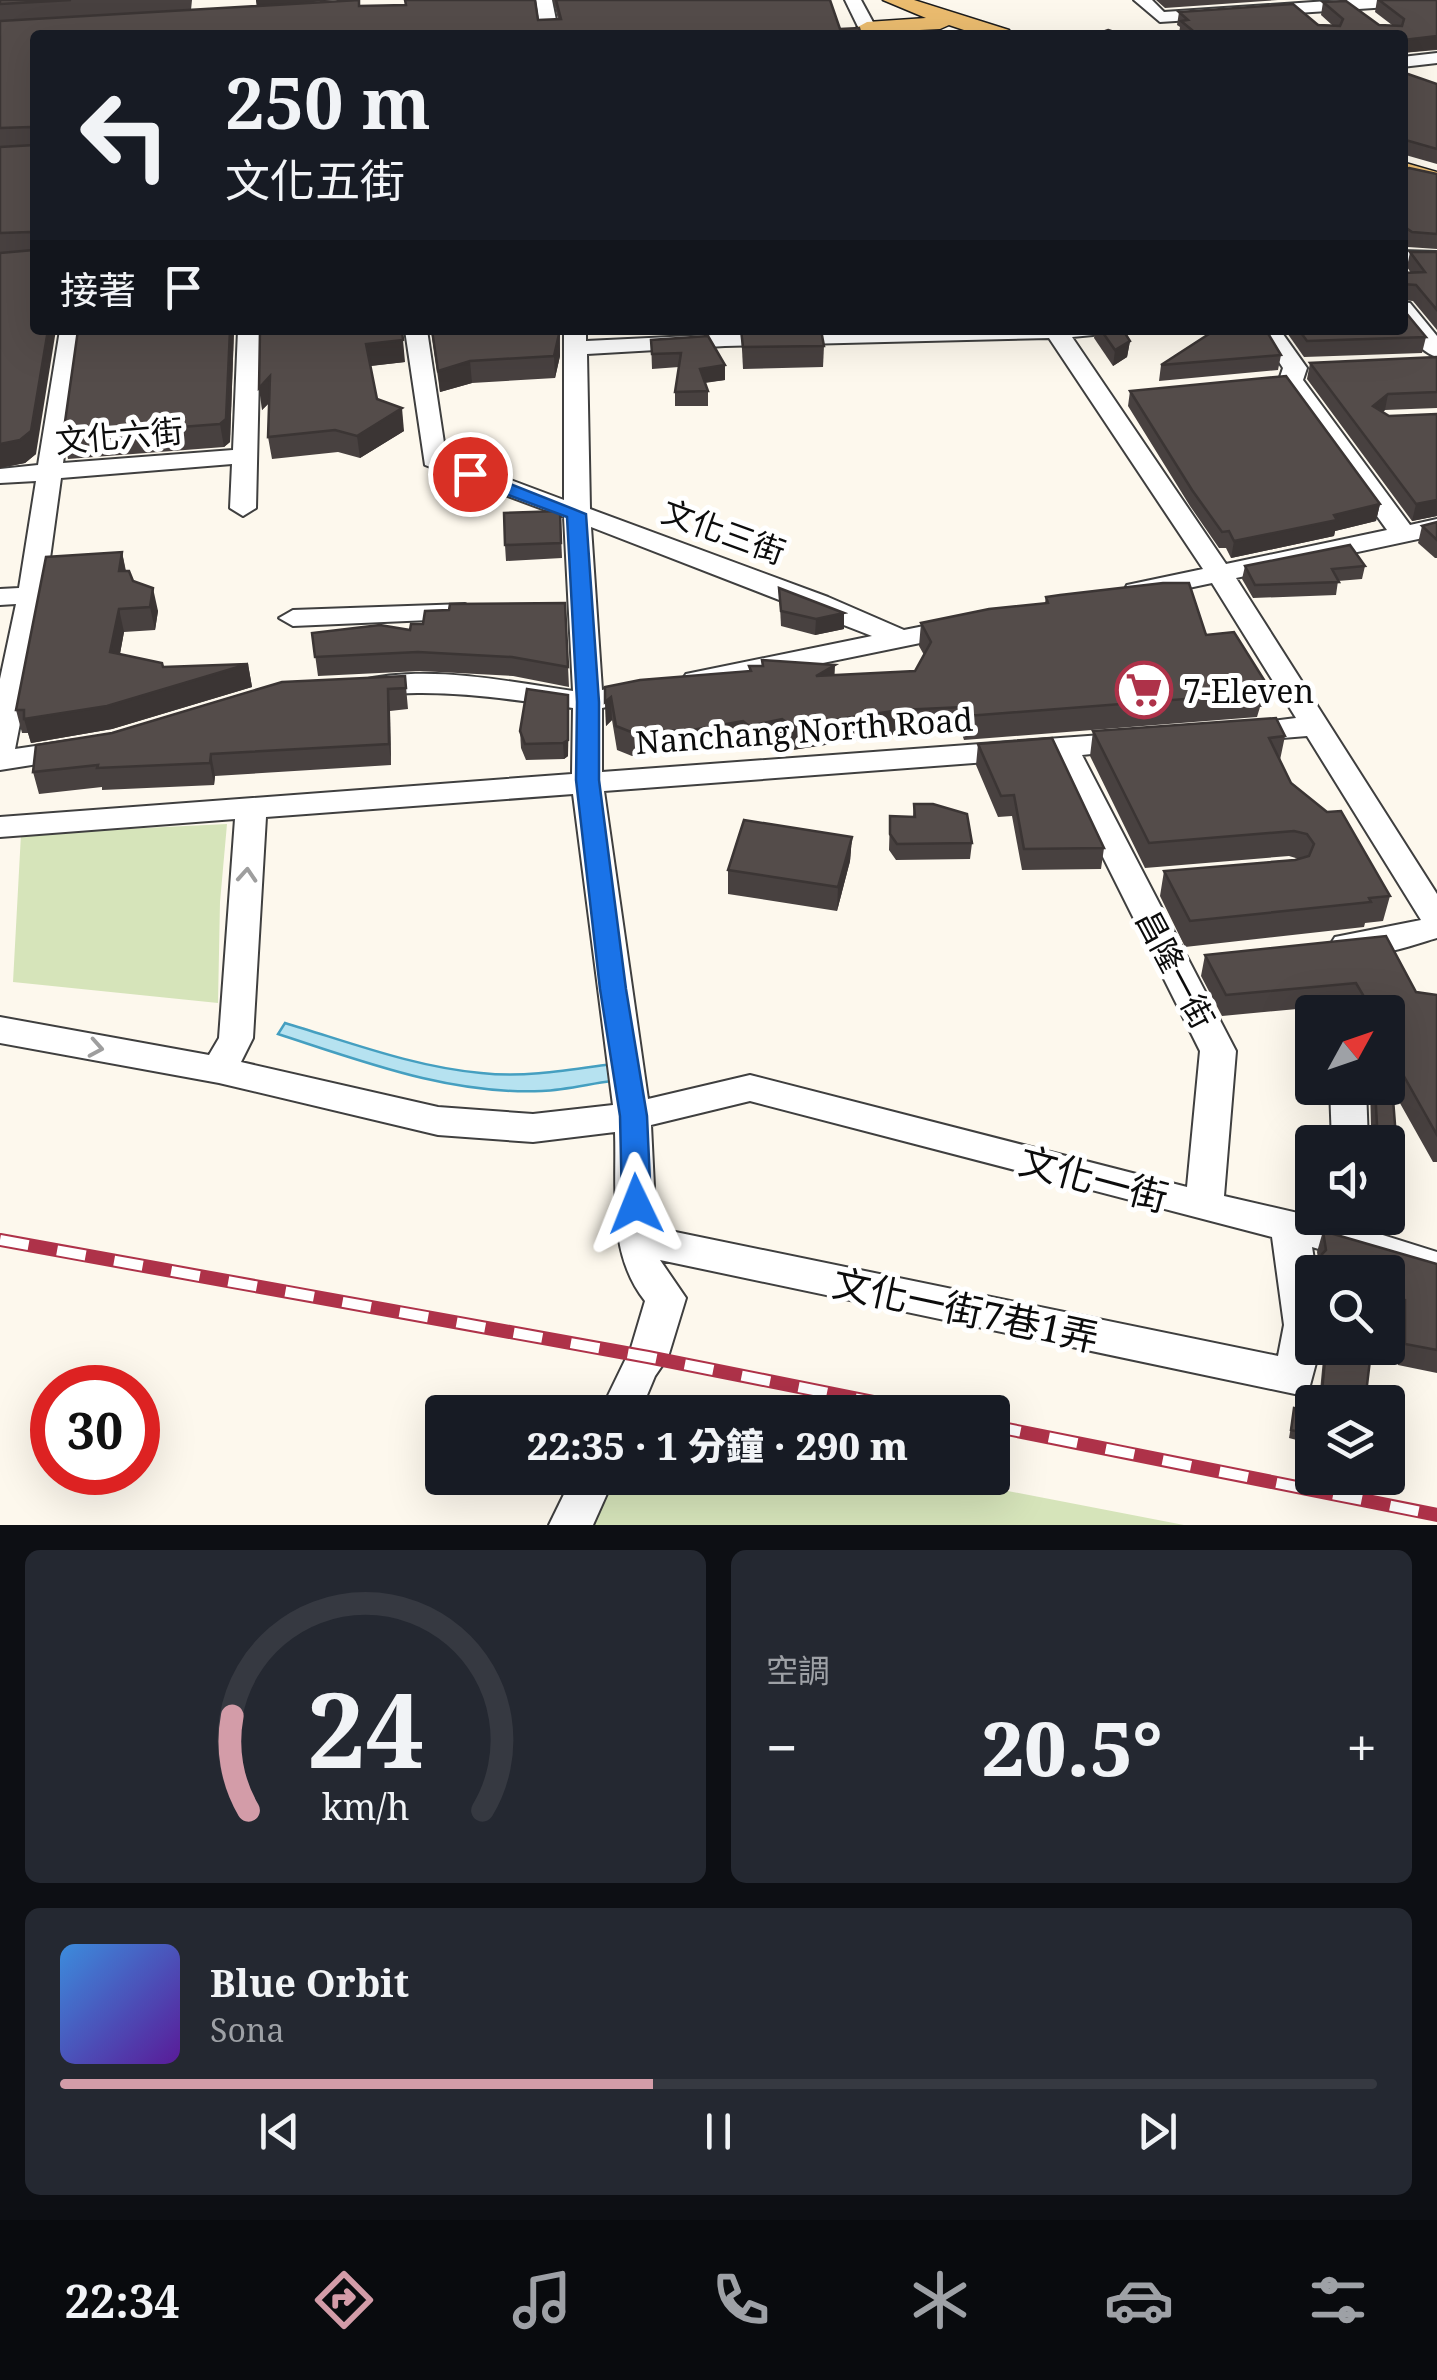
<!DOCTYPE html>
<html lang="zh-TW">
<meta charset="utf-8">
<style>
body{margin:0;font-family:"Noto Serif","Noto Sans TC",serif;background:#242831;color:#f1f3f6;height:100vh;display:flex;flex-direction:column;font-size:38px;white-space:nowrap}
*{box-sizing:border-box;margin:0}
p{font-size:32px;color:#9ea1a6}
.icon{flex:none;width:55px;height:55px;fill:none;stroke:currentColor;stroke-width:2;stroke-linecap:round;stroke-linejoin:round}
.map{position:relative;height:1525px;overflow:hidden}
.details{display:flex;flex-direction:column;gap:25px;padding:25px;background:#0d0f14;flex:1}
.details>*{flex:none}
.top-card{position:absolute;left:30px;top:30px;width:1378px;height:305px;border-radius:10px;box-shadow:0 10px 40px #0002;background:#171b24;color:#f1f3f6;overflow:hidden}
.needle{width:65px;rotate:50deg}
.fabs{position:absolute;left:1295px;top:995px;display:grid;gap:20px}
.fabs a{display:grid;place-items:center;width:110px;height:110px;border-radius:10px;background:#171b24;box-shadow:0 10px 40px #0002;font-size:50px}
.speed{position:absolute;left:30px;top:1365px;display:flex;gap:20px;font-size:50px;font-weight:700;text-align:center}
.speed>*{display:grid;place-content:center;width:130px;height:130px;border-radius:50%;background:#171b24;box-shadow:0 10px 40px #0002;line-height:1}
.speed .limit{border:15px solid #d22;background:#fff;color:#111}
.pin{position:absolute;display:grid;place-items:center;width:85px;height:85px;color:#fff;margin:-42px;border:5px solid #fff;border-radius:50%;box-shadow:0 2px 10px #0007}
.me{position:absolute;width:110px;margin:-55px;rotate:358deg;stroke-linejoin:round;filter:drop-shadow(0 0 8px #0008)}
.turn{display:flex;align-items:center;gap:35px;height:210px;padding:0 30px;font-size:45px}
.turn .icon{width:130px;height:130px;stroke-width:2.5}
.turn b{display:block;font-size:70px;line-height:85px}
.then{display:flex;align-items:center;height:95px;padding:0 30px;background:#0003;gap:20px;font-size:38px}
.big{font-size:75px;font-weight:800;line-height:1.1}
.details .tile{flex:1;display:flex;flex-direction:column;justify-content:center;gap:15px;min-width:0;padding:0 35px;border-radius:15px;background:#242831}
.details .dial{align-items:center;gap:0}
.dial svg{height:260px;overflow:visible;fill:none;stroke:#363941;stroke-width:7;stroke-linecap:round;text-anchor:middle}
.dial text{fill:#f1f3f6;stroke:none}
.song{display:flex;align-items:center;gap:30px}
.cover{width:120px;height:120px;border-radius:15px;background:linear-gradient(135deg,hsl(210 70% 55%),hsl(270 70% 35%))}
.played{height:10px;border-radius:5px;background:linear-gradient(90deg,#d39ca8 45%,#363941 45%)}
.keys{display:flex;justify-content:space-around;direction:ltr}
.heat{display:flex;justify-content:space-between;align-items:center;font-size:55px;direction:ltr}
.details .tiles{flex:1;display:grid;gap:25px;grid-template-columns:1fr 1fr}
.tile:last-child{grid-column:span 2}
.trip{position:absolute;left:425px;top:1395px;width:585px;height:100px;border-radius:10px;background:#171b24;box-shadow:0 10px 40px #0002;font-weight:800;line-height:100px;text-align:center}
.menu{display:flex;height:160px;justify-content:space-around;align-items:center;background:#090b0e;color:#9ea1a6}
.menu .icon{width:70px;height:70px}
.menu .selected{color:#d39ca8}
.menu b{font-size:45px;color:#f1f3f6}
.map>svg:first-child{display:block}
.green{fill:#d6e4ba}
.water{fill:#b6e2f0;stroke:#459fc0;stroke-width:2.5}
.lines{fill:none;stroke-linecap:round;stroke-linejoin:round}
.minor-casing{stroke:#3f3f3f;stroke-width:4}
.major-casing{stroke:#1d1d1d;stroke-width:3}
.minor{fill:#fff;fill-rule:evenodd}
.major{fill:#ebbc6f;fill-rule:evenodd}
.rail-casing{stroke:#ae3249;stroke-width:14}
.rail{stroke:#fff;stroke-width:10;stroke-dasharray:29;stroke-linecap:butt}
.wall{fill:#484140}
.shaded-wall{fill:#3b3534}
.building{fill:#544c4a;stroke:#3b3534;stroke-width:2.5}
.oneway{stroke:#9e9e9e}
.route{fill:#1a73e8;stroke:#114b97;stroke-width:2.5}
.labels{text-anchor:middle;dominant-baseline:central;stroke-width:10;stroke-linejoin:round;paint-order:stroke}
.street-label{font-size:32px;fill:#0c0c0c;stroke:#fff}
.poi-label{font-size:32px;fill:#0c0c0c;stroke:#fff;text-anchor:start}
.near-street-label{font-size:38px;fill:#0c0c0c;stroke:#fff}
</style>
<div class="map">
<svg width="1437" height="1525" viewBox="0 0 1437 1525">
<rect width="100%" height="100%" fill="#fdf8ed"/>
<g class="green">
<path d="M227 824 220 902 218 1003 13 982 21 834Z"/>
<path d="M619 1478H941L1184 1525H584Z"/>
</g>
<path class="water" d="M285 1023C349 1042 414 1067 481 1073 525 1078 569 1070 612 1064L611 1081C589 1084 565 1090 542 1091 451 1095 364 1062 278 1034Z"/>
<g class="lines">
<g class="minor-casing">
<g id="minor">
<path d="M536 0H552L559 35H541Z"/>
<path d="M845 0H861L880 35H862Z"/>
<path d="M1134 0H1152L1164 12 1343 0H1428L1420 5 1160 22Z"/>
<path d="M1437 53V63L1402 67V57Z"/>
<path d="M1402 251 1437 252V264L1402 263Z"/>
<path d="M1402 302 1410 303 1437 336V357C1414 350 1402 323 1402 302Z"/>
<path d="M60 330H82L63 463 233 450 238 330H260L256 508 243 516 230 508 232 464 61 478 45 595 15 749 76 740 87 742 91 749 87 756 76 758 0 770V679L16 604 0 605V589L19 588 36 481 0 483V469L38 465Z"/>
<path d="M405 330H427L446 456 564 500V330H586V341L815 330H1096L1093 335 1072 337 1226 564 1387 530 1279 380 1283 368 1258 330H1280L1307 368 1303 380 1410 525 1437 519V535L1236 578 1437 894V938C1406 947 1367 962 1335 953L1330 945 1335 937 1421 920 1307 736 1244 741 1234 738 1229 732 1234 726 1296 718 1212 583 1137 599 1124 591 1127 585 1203 569 1049 338 725 346 587 354 590 509 828 597 904 630 959 619 973 627 969 633 696 689 686 686 682 680 686 674 872 636 591 527 602 690 646 681 656 684 660 690 656 696 602 708V772L1129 733 1139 735 1144 742 1139 749 1082 755 1236 1051 1224 1196 1354 1226 1437 1252V1284L1312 1247 1316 1272H1312V1348H1320L1309 1389 1295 1394 660 1260 686 1298 668 1357 655 1376 640 1412H600L631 1348 645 1301C607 1253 617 1191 615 1132L533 1142 438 1135 219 1083 0 1043V1017L209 1055 219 1038 235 819 0 837V817L572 774 573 708C523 701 473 693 422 693 401 692 379 698 359 693L355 687 359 681C426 664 505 681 573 691L564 517 425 465ZM1053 757 1200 1051 1187 1187 750 1075 648 1099 604 791ZM573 794 613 1105 533 1114 438 1107 241 1062 253 1038 266 817ZM750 1101 1272 1237 1284 1325 1278 1356 656 1228 651 1125Z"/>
<path d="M465 604 479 612 475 618 293 626 279 618 293 610Z"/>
<path d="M1330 1088H1366L1368 1142H1332Z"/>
<path d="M572 1478H614L593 1525H549Z"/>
</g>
</g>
<g class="major-casing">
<g id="major">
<path d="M883 0H914L1009 30 1012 35H979L949 25 940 29 859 33 856 28 867 22 926 18Z"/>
<path d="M1402 162 1437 172V187L1402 177Z"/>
</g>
</g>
<use href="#minor" class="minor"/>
<use href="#major" class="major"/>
<g class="rail-casing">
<g id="rail">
<path d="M0 1240 648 1357 924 1412"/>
<path d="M992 1426 1437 1515"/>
</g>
</g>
<use href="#rail" class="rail"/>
</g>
<g class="wall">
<path d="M0 0H192L191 10 257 6 256 0H336L275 5 360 6 538 20 558 19 553 0H830L840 29 35 35 36 454 25 463 0 468Z"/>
<path d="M1156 0H1278L1165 8Z"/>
<path d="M1377 0H1437V50L1402 53V35H1181L1179 34 1180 27 1177 25 1179 12 1332 25 1321 15 1323 2 1379 25H1392L1375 12Z"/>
<path d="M1402 75 1437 84V164L1402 154Z"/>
<path d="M1402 170 1437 174V249L1408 247 1402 243Z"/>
<path d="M1410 252H1437V330L1413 301 1402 300V273H1411L1407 267Z"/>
<path d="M78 330H234L230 442 224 447 68 459 63 436Z"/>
<path d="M260 330 405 362 371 366 377 399 404 431 360 458 338 452 272 459 268 437 269 403 262 410Z"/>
<path d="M431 330H560V356L555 378 472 383 440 392Z"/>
<path d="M649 330H691V332L649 334Z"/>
<path d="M741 330 824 346 823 367 743 369Z"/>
<path d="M1095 330H1123L1130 341 1127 357 1113 366 1094 338Z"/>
<path d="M1211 330H1266L1281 355 1278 370 1159 381 1161 365 1213 332Z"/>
<path d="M1285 330H1402L1426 337 1422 353 1304 357Z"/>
<path d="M708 336 725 380 705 383 708 391V406H675V392L679 367 652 369 651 340Z"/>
<path d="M1437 357V408L1385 410 1383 412 1389 416 1437 414V516L1412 521 1307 379 1310 363Z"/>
<path d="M1130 391 1380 504 1376 521 1335 531 1334 536 1231 558 1226 548H1219L1190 506 1128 406Z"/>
<path d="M560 511 562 558 506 561 505 545Z"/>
<path d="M1437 522V558H1435L1418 543 1422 526Z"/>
<path d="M122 552 126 571 158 611 155 630 124 632 120 654 163 667 248 664 252 687 112 729 31 743 28 733H22L16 710Z"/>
<path d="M1245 566H1365L1362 579 1338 581 1336 595 1253 598 1242 579Z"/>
<path d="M779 588 844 613V629L815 635 781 626Z"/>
<path d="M1046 597 1206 635 1266 683 1262 707H1260L1257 717 964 740 961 731 898 734 792 750 781 743 748 750 743 745 692 754 632 756 617 750 612 720 606 726 605 687 749 671V666H762V660L834 675 915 671 924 655 919 646 921 623 1045 603Z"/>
<path d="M565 603 569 687 513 676 420 671 318 676 312 633 410 630 449 610Z"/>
<path d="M405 676 408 709 390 711 391 765 215 776 214 785 102 790V787L39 794 33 772 112 733Z"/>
<path d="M569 711 568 756 564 759 526 760 521 748 520 731Z"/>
<path d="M1093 731 1285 736 1280 760 1291 783 1390 896 1383 921 1365 923 1364 927 1185 947 1160 896 1164 871 1299 859 1289 856 1145 868 1090 756Z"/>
<path d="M978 744 1104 848 1101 869 1022 870 1012 816 998 817 976 765Z"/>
<path d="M914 804 972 843 970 859 896 860 889 850 890 816 913 817Z"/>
<path d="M852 837 850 861 837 911 728 894V870Z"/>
<path d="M1205 955 1437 995V1162H1433L1392 1089 1398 1163 1393 1180 1388 1179V1142H1357L1361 1129 1371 1126 1370 1088H1368H1388V1012H1355L1351 1004 1222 1016 1201 976Z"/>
<path d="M1323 1231 1437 1264V1373L1398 1365V1322L1388 1320V1272H1317L1319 1265 1317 1252Z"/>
<path d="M1326 1350 1365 1402H1319L1323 1359Z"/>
<path d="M1294 1408 1312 1412V1444L1289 1438Z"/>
</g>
<g class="shaded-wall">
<path d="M256 0H336L257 7Z"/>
<path d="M1437 36V49L1402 53V43L1404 40Z"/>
<path d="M48 330H56L36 454 25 463 0 468V444Z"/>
<path d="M230 330H234L230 442 224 447 220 424Z"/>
<path d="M559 334 560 356 555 378 554 356Z"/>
<path d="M403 340 405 362 369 366 366 344Z"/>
<path d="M1130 341 1127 357 1113 366 1115 350Z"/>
<path d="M470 361 472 383 440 392 438 371Z"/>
<path d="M725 365V380L700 383V369Z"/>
<path d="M270 376 274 398 262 410 259 388Z"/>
<path d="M1388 394 1385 410 1369 422 1373 406Z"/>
<path d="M402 408 404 431 360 458 357 436Z"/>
<path d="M1437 500V516L1412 521 1416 504Z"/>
<path d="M1380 504 1376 521 1335 531 1334 536 1231 558 1234 541Z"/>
<path d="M122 552 126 574 119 571Z"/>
<path d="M153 588 158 611 155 630 150 607Z"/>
<path d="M119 609 124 632 116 675 110 652Z"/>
<path d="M844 613V629L815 635 816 619Z"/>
<path d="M248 664 252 687 112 729 31 743 24 719Z"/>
<path d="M835 665 834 688 816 676Z"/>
<path d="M388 689 390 711 391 765 389 744Z"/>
<path d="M568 695V756L564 759 563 743Z"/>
<path d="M611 697 612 720 606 726 605 702Z"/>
<path d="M900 710 898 734 792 750V726Z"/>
<path d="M782 719 781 743 748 750 749 726Z"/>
<path d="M743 721V745L692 754V730Z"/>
<path d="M211 754 215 776 214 785 210 763Z"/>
<path d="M852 837 850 861 837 911 838 887Z"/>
</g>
<g class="building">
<path d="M0 0H71L0 4Z"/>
<path d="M359 0V6L406 5 405 0H535L538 20 561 19 556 0H830L840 29 859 28 861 35H35V330H48L31 431 20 440 0 444V253L33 250 34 235 30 232 0 233V147L34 145 35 131 31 127 0 128V21Z"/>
<path d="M1379 0H1437V36L1404 40 1402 43V35H1198L1181 21 1188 20 1179 12 1293 4 1318 25 1340 26 1343 19 1323 2 1346 1 1379 25 1402 26 1404 19Z"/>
<path d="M1108 30 1123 35H1094Z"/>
<path d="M1405 73 1437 84V149L1402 139V75Z"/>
<path d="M1409 168 1437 174V234L1412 232 1402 225V170Z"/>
<path d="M1410 252H1437V310L1416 285 1403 284 1402 292V273L1425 272Z"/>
<path d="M1402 308 1426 337 1307 341 1299 330H1402Z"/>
<path d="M78 330H230L226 419 220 424 63 436Z"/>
<path d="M260 330H402L403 340 366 344 377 399 402 408 357 436 335 430 268 437 270 376 259 388Z"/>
<path d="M432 330H559V334L554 356 470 361 438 371Z"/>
<path d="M741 330H821L824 346 743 347Z"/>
<path d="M1101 330H1123L1130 341 1115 350Z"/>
<path d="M1222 330H1266L1281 355 1161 365 1212 332H1223Z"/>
<path d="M708 336 725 365 700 369 708 391 675 392 681 353 652 354 651 340Z"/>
<path d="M1437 357V392L1388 394 1373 406 1389 416 1437 414V500L1416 504 1310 363Z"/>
<path d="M1286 376 1380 504 1334 515 1337 520 1234 541 1229 531 1222 532 1192 490 1130 391Z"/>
<path d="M560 511 561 543 505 545 504 513Z"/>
<path d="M1437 522V540L1422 526Z"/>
<path d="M1350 545 1365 566 1332 569 1339 582 1255 585 1245 566Z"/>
<path d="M122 552 119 571H129L133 581 153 588 150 607 119 609 110 652 162 663 163 667 248 664 107 706 24 719V710H16L46 557Z"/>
<path d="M1163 583H1189L1206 635 1234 632 1266 683 1257 684 1262 693 967 716 963 707 900 710 792 726 782 719 749 726 743 721 692 730 631 732 616 726 611 697 605 702V687L640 680 751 671 749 666H763L762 660 835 665 816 676 915 671 931 642 921 623 989 609 1048 603 1046 597 1060 595Z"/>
<path d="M779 588 844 613 816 619 781 611Z"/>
<path d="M565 603 568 667 512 657 418 652 315 657 312 633 380 625 410 630 411 624H423L425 611 449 610 450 604Z"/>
<path d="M405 676 406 688 388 689 389 744 211 754 210 763 97 768 98 765 33 772 36 745 112 733 282 682Z"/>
<path d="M527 689 568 695V740L563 743 525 744 520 731Z"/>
<path d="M1276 718 1285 736 1269 738 1291 783 1327 812 1341 811 1390 896 1369 898 1371 902 1190 921 1164 871 1295 860 1309 856 1314 844 1307 834 1294 831 1149 843 1093 731Z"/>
<path d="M1052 738 1104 848 1024 849 1014 795 1001 796 978 744Z"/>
<path d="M914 804H933L967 814 972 843 897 844 890 834V816L915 817Z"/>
<path d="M744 820 852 837 838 887 728 870Z"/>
<path d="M1386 936 1416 992 1437 995V1135L1392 1055 1398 1056 1388 1038V1012H1373L1356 983 1226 995 1205 955Z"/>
<path d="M1388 1059 1390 1060 1398 1163 1388 1162V1142H1362L1361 1129 1377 1125 1375 1088H1388Z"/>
<path d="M1323 1231 1437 1264V1350L1405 1344V1300L1388 1297V1272H1322V1254L1326 1250Z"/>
<path d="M1326 1350 1370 1360 1365 1402H1321Z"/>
<path d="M1294 1408 1312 1413V1435L1291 1430Z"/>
</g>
<defs><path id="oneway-chevron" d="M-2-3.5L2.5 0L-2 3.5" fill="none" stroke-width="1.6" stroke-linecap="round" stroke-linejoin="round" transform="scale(2.5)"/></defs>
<g class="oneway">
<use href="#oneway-chevron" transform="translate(247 875) rotate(-86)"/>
<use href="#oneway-chevron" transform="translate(96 1048) rotate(10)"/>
</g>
<path class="route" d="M470 468 586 514 599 702V780L626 989 647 1116 651 1204 646 1212 636 1215 626 1212 622 1204 620 1116 600 989 576 780 577 702 567 517 463 478 460 474Z"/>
<defs>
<g id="supermarket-ring" transform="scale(2.875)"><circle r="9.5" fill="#fff" stroke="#ae3249" stroke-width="1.5"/><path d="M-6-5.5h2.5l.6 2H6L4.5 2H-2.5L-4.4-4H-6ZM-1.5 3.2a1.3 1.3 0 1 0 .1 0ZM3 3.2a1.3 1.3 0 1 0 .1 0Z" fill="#ae3249"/></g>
</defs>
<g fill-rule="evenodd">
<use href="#supermarket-ring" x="1144" y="690"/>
</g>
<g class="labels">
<g class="street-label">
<text transform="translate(119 435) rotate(-5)">文化六街</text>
<text transform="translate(724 531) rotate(20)">文化三街</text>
<text transform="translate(804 730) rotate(-4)">Nanchang North Road</text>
<text transform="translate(1176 969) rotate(62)">昌隆一街</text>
</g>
<g class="poi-label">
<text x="1183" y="690">7-Eleven</text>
</g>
<g class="near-street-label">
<text transform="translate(1094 1178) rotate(15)">文化一街</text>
<text transform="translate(966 1309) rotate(12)">文化一街7巷1弄</text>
</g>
</g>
</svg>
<div class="fabs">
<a><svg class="needle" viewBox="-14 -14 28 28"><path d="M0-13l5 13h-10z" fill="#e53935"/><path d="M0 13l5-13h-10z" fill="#9ea1a6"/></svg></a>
<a><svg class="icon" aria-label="sound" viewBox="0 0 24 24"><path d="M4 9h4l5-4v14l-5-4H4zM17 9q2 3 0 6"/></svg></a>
<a><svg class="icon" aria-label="search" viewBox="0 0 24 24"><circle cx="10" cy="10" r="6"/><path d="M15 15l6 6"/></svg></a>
<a><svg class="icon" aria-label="layers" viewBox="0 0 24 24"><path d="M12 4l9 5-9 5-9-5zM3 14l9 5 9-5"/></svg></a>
</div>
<div class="speed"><div class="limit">30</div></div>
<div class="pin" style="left:470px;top:474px;background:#d93025"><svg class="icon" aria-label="arrive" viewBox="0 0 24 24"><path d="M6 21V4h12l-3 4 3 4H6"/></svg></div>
<svg class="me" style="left:636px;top:1204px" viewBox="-20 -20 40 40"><path d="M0-17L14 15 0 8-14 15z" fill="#1a73e8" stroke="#fff" stroke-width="4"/></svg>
<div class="trip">22:35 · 1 分鐘 · 290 m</div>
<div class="top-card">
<div class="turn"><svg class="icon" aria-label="left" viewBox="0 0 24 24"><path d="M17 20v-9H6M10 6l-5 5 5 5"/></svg><div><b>250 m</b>文化五街</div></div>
<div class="then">接著<svg class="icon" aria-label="arrive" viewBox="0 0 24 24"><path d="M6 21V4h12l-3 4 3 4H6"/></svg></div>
</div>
</div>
<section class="details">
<div class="tiles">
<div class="tile dial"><svg viewBox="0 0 100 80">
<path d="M14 69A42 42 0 1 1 86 69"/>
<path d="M14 69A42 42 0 0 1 9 40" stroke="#d39ca8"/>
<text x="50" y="56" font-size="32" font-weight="700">24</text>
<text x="50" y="72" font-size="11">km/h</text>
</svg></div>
<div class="tile"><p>空調</p>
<div class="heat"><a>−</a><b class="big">20.5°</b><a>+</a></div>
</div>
<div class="tile">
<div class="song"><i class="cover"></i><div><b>Blue Orbit</b><p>Sona</p></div></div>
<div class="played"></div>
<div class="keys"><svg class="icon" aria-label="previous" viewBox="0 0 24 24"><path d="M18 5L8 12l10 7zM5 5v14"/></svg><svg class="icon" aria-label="pause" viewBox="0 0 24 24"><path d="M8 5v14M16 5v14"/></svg><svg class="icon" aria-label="next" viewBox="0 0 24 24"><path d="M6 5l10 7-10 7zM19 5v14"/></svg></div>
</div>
</div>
</section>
<nav class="menu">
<b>22:34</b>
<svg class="icon selected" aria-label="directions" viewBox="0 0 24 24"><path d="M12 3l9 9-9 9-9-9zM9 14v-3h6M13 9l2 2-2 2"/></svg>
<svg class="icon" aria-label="music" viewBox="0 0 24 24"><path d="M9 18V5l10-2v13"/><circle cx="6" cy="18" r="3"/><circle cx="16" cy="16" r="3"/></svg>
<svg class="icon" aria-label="phone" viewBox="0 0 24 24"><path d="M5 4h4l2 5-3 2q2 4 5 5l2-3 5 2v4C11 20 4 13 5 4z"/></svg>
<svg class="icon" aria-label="climate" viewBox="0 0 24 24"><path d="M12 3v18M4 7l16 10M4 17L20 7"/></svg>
<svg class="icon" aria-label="car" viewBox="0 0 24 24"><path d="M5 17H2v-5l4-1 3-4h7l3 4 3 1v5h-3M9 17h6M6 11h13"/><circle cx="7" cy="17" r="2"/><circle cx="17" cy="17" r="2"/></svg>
<svg class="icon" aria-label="filters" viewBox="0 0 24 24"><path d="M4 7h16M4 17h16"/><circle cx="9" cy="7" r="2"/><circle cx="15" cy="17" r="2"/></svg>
</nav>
